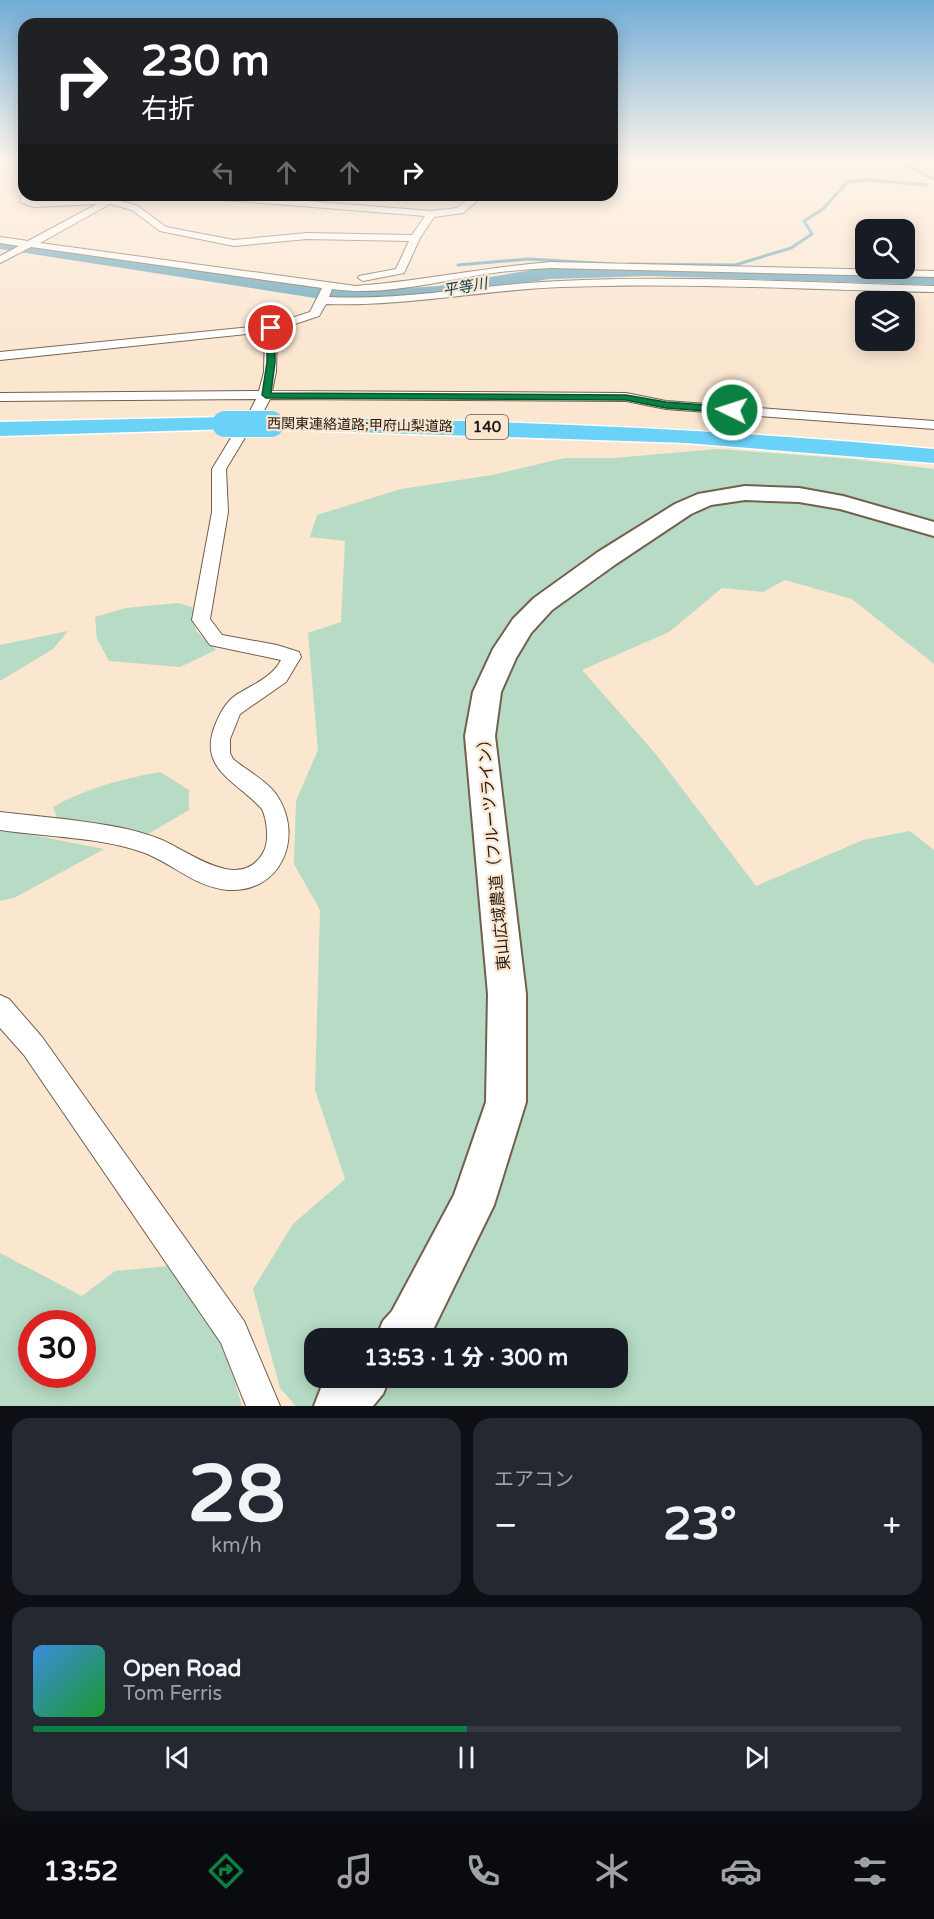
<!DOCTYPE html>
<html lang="ja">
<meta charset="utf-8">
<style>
body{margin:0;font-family:"Varela Round","Noto Sans JP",sans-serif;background:#242831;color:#f1f3f6;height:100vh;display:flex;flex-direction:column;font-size:22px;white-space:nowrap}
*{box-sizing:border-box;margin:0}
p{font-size:20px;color:#9ea1a6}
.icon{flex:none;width:33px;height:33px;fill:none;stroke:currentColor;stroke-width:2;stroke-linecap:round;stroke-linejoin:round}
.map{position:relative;height:1406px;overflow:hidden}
.details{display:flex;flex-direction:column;gap:12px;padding:12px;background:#0d0f14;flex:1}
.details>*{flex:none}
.hud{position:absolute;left:18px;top:18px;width:600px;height:183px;border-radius:18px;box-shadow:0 3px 15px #0003;background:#202124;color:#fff;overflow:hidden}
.tools{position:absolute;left:855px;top:219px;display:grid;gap:12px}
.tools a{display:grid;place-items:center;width:60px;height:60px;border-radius:12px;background:#171b24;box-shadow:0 3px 15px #0003;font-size:30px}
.speed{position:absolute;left:18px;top:1310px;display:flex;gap:12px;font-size:30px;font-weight:700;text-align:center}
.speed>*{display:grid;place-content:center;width:78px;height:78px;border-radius:50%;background:#171b24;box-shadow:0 3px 15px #0003;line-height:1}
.speed .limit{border:9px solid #d22;background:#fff;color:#111}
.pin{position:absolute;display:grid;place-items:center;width:51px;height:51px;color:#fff;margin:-26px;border:3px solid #fff;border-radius:50%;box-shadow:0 2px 6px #0007}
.me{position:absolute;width:66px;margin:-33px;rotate:274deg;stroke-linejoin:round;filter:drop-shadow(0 0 4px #0008)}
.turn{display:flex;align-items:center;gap:21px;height:126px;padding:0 24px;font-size:27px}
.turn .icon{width:78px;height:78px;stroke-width:2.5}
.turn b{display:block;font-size:42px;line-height:51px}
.lanes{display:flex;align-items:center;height:57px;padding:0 24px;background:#0003;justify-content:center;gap:30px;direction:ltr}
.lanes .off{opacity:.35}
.big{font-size:45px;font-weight:800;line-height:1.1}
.details .widget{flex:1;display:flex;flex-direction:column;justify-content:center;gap:9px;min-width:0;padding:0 21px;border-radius:18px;background:#242831}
.details .dial{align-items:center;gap:0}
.dial b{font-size:78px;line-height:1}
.song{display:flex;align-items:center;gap:18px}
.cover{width:72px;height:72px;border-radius:9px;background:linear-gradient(135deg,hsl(210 70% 55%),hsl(130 70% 35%))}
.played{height:6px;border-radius:3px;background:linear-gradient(90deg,#0b8043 50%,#363941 50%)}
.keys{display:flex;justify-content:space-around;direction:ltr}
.heat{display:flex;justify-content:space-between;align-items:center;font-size:33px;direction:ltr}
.details .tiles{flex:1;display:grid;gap:12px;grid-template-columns:1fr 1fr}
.widget:last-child{grid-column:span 2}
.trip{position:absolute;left:304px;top:1328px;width:324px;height:60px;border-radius:18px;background:#171b24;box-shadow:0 3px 15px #0003;font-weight:800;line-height:60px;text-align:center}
.dock{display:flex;height:96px;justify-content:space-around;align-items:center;background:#090b0e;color:#9ea1a6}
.dock .icon{width:42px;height:42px}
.dock .active{color:#0b8043}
.dock b{font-size:27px;color:#f1f3f6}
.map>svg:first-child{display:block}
.green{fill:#b7dbc4;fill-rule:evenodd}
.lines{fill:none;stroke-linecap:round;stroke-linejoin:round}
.stream{stroke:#5fa1bb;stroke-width:3}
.river{fill:#5fa1bb;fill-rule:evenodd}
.street-casing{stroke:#72604d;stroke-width:2}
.secondary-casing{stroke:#72604d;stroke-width:4}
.highway-casing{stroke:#fff;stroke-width:3}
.street{fill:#fff;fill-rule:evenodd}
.secondary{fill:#fff;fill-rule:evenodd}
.highway{fill:#6bd2f7;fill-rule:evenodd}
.highway-bridge-casing{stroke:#fff;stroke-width:28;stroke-linecap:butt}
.highway-bridge{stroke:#6bd2f7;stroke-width:26}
.route{fill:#0b8043;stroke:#07532c;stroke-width:1.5}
.labels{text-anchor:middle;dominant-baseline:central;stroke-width:4.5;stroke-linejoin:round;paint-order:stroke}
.far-street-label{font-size:14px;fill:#221b13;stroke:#fbe6d0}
.far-water-label{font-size:15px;font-style:italic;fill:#003e50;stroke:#fbe6d0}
.shield{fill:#fbe6d0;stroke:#63584c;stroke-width:1.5}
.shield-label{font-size:15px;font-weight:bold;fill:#221b13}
.street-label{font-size:16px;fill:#221b13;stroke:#fbe6d0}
</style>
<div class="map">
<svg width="934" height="1406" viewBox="0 0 934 1406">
<rect width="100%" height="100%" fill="#fbe6d0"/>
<g class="green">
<path d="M718 449 853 459 934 469V664L852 599 785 580 763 592 722 588 669 632 582 670 655 753 756 886 863 840 910 831 934 850V1406H296L280 1388 253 1289 293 1224 345 1179 315 1090 320 910 294 864 296 801 318 750 308 633 341 622 345 541 310 537 317 515 401 489 492 475 565 458H614ZM315 1338H618V1377H315Z"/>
<path d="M178 603 192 607 196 631 216 650 180 667 109 661 97 639 95 617 126 608Z"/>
<path d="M68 631 53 649 0 681V645Z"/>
<path d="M160 772 189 790V810L148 834 58 820 53 807C87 788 121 779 160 772Z"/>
<path d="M0 831 22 833 104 849 14 898 0 901Z"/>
<path d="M0 1253 82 1296 115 1271 168 1266 220 1330 242 1406H0ZM32 1323H82V1374H32Z"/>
</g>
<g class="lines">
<g class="stream">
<path d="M909 160 905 162 908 166 934 179"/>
<path d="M629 264 735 265 791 248 812 234 804 221 823 209 847 182 869 180 927 185"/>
<path d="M458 265 529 259 613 264"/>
</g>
<path class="river" d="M0 237 334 289 365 291 438 286 549 267 650 264 934 273V285L650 276 549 279 438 298 365 303 334 301 0 249Z"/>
<g class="street-casing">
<g id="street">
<path d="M22 193 30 195 28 199 35 201 110 198 138 206 166 227 234 240 307 233 412 235 425 216 200 198 195 195H233L431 211 457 208 473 195H484L463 213 434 217 420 238 404 273 363 281 358 278 359 276 396 269 409 241 307 239 234 246 160 231 132 210 110 204 40 243 356 286C421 281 486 267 551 262L934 271V277L551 268C534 269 517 270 500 272 444 279 389 297 332 289L329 297C407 301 483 284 560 281 685 275 810 283 934 286V292C810 290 685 282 561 287 482 290 405 307 326 304L319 316 277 330 276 372 272 391 626 393 666 401 934 421V429L666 409 626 401 270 399 261 416 256 417 249 413 256 399 0 401V393L259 391 264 372 265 332 0 360V352L270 325 310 312 322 288 31 247 0 263V256L19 246 0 243V237L28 241 97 204 34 207 20 202Z"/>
<path d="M242 427 249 431 226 469 228 512 210 619 222 635 277 645 299 652 301 657 286 682 240 714 230 739V753L233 759C247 771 268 781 278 797 304 839 280 893 228 890 195 887 173 864 145 853 102 837 46 837 0 830V812C42 817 85 820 127 829 139 832 150 835 162 840 188 851 240 893 263 853 270 841 267 820 262 809 237 781 196 769 216 723 222 709 228 699 241 692 256 683 273 676 281 660L210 645 192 620 212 512V469L237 428Z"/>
<path d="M0 995 9 999 42 1037 244 1321 280 1406H246L221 1343 24 1055 0 1028Z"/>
</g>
</g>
<g class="secondary-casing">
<g id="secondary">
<path d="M745 486 799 488 843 496 934 522V536L840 509 799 502 745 500 711 505 691 514 616 564 552 610 531 633 516 658 501 692 495 736 526 994V1102L494 1205 429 1338H376L383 1321 392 1311 454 1195 486 1102 488 994 465 736 473 692 493 649 513 619 534 598 598 552 675 504 698 494Z"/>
<path d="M332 1377H390L383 1394 373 1406H314L321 1388Z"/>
</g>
</g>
<g class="highway-casing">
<g id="highway">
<path d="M612 160H627L625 163 612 165Z"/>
<path d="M225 417 233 419 237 424 233 429 0 436V422Z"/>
<path d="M271 417C493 420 713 428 934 449V463L686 443 263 429 259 424 263 419Z"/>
</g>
</g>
<use href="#street" class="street"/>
<use href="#secondary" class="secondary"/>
<use href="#highway" class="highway"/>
<g class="highway-bridge-casing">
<path id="highway-bridge" d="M225 424H271"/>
</g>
<use href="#highway-bridge" class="highway-bridge"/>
</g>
<linearGradient id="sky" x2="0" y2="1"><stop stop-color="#71acd6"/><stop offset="0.45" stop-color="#fdf4ea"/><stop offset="1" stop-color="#fdf4ea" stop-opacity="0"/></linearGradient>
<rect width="934" height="357" fill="url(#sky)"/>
<path class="route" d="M271 326 275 328V362L271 393 626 395 666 402 732 407 736 410 732 413 666 408 626 400 266 398 262 395 267 362V328Z"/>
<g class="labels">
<g class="far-street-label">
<text transform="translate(360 425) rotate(1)">西関東連絡道路;甲府山梨道路</text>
</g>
<g class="far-water-label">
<text transform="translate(465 287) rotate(-10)">平等川</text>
</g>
<rect class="shield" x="466" y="415" width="42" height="24" rx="4.5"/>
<g class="shield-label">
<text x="487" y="427">140</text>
</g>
<g class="street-label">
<text transform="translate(494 851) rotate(-95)">東山広域農道（フルーツライン）</text>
</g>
</g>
</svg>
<div class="tools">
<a><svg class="icon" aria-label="search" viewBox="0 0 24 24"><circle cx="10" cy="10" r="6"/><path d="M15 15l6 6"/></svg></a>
<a><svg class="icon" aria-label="layers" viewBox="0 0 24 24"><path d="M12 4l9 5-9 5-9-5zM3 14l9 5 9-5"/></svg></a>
</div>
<div class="speed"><div class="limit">30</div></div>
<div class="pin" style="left:271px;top:328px;background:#d93025"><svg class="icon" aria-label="arrive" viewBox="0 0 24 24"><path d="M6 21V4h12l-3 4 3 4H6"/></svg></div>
<svg class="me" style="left:732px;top:410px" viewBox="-20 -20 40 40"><circle r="17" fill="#0b8043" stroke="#fff" stroke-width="3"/><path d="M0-11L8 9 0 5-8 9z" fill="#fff"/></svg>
<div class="trip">13:53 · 1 分 · 300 m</div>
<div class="hud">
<div class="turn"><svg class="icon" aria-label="right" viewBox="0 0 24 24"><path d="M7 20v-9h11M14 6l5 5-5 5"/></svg><div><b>230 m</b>右折</div></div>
<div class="lanes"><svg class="icon off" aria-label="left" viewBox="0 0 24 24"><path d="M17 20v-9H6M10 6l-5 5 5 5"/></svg><svg class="icon off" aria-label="ahead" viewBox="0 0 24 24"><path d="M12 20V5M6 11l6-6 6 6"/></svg><svg class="icon off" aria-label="ahead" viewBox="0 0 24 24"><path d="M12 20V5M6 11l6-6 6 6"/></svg><svg class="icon" aria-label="right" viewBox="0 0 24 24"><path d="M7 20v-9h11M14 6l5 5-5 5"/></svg></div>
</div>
</div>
<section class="details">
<div class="tiles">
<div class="widget dial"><b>28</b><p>km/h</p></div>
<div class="widget"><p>エアコン</p>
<div class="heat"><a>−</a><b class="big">23°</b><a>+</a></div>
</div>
<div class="widget">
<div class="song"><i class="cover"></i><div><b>Open Road</b><p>Tom Ferris</p></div></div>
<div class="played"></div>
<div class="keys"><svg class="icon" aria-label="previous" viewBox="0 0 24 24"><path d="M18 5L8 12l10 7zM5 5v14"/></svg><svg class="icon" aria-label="pause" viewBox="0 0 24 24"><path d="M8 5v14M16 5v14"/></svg><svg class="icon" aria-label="next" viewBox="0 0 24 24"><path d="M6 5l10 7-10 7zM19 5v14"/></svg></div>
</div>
</div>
</section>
<nav class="dock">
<b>13:52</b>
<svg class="icon active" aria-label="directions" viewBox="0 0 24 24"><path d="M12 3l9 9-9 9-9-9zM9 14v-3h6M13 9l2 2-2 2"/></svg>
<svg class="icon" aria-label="music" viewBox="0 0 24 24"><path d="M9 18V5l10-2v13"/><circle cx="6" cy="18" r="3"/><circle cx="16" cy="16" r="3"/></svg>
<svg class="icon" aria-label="phone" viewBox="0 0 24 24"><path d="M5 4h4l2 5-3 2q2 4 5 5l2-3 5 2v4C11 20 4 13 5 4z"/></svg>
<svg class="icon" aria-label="climate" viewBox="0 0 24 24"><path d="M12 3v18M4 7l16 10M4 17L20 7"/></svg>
<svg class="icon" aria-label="car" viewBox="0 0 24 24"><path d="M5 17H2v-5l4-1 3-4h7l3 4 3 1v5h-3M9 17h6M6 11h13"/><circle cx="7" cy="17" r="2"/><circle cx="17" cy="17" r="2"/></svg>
<svg class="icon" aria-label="filters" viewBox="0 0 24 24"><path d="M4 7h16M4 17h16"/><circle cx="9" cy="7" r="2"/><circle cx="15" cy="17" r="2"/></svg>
</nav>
